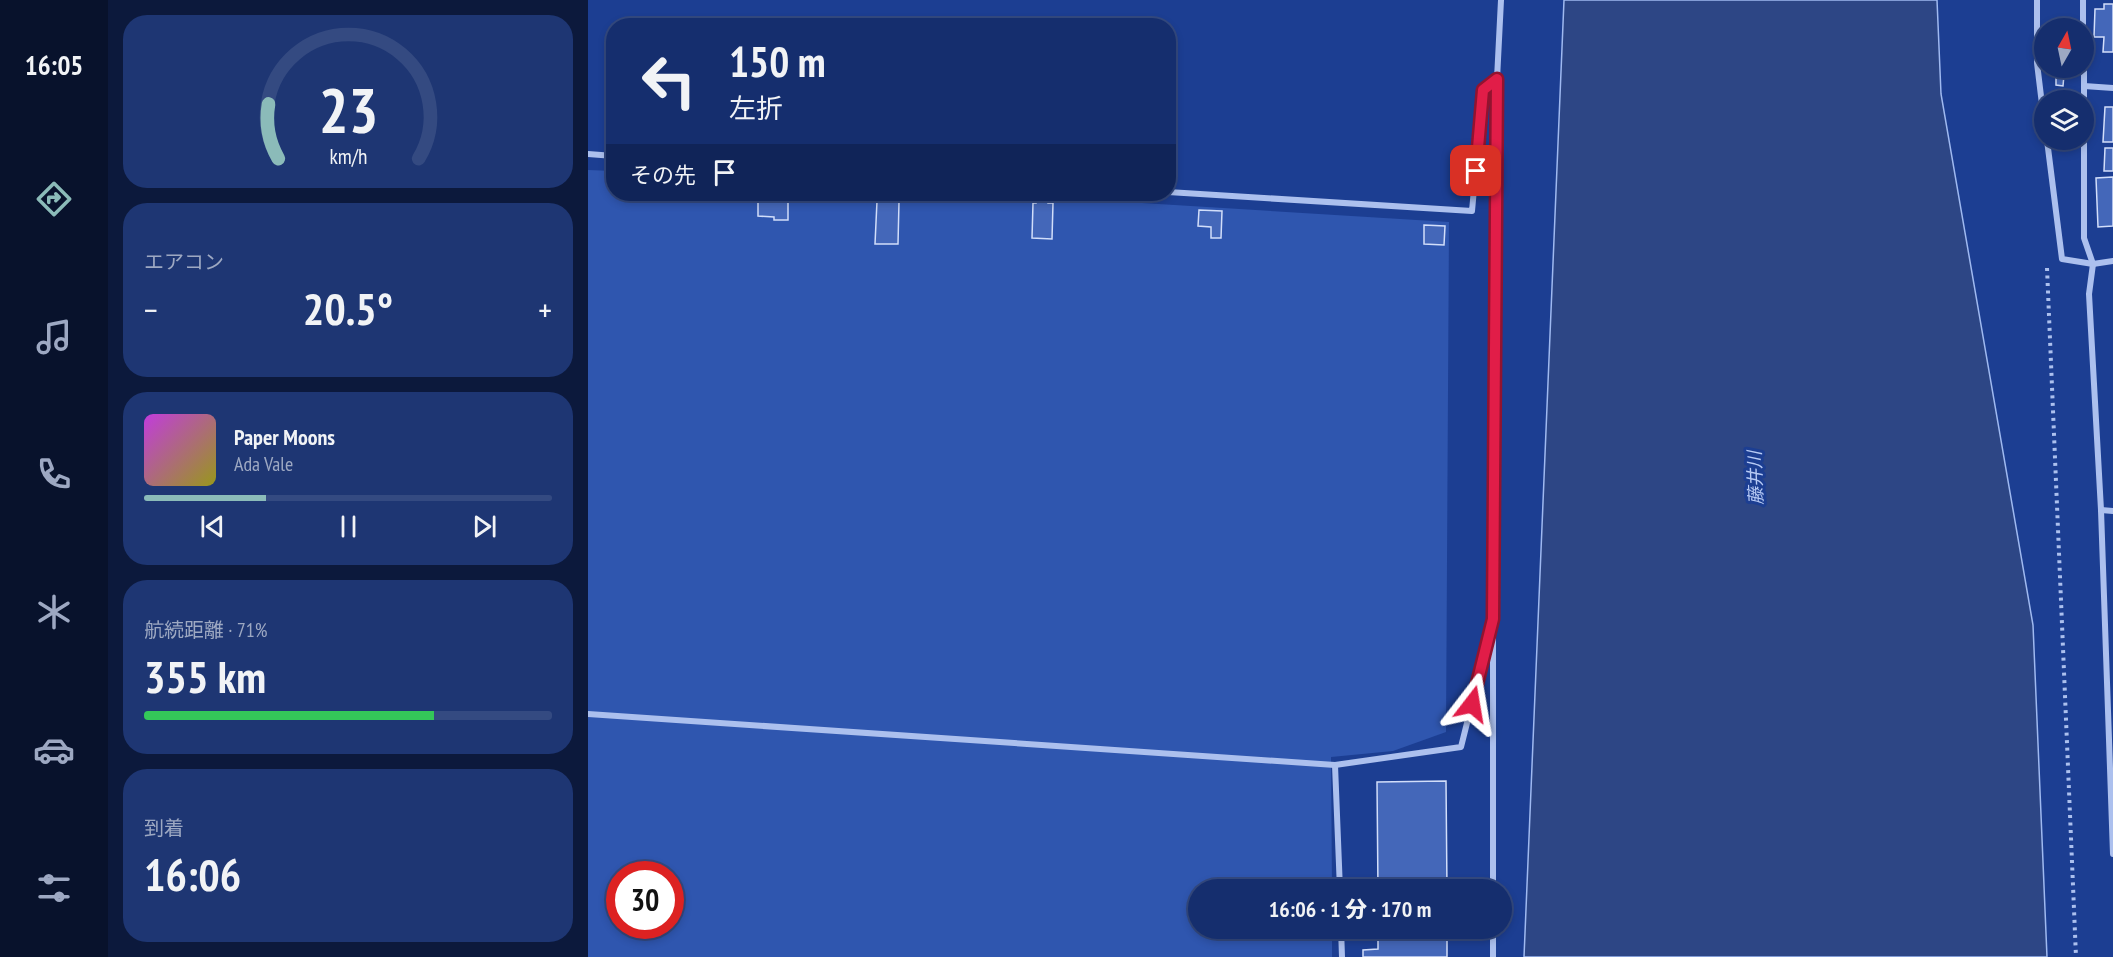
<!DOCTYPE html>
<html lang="ja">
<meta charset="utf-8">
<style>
body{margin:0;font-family:"PT Sans Narrow","Noto Sans JP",sans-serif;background:#1e3673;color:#f1f3f6;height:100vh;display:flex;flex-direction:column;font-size:22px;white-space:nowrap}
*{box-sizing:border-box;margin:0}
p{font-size:20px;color:#9da8c2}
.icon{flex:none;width:33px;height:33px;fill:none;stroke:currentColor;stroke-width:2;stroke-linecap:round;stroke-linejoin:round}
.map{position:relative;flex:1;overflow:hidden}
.details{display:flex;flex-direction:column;gap:15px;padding:15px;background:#0c193c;width:480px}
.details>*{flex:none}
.banner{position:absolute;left:18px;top:18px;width:570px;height:183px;border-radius:24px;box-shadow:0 3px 9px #0003,0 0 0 2px #344a81;background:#152e6e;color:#f1f3f6;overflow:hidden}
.needle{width:39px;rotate:9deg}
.fabs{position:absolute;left:1446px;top:18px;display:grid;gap:12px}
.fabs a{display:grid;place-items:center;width:60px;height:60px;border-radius:50%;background:#152e6e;box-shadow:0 3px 9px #0003,0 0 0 2px #344a81;font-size:30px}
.speed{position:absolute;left:18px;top:861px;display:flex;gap:12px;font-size:30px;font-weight:700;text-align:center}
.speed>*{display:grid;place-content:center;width:78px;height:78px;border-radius:50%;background:#152e6e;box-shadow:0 3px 9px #0003,0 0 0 2px #344a81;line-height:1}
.speed .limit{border:9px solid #d22;background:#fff;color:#111}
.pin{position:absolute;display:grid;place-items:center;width:51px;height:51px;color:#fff;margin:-26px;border-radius:12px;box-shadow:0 3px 9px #0006}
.me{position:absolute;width:66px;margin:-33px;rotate:14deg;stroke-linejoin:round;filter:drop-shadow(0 0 4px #0008)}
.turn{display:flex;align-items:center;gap:21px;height:126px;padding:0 24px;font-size:27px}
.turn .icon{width:78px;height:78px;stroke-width:2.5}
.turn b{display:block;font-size:42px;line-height:51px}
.then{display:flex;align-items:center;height:57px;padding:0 24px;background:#0003;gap:12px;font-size:22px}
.big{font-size:45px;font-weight:800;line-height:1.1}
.details .tile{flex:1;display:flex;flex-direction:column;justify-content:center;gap:9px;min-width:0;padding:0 21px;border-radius:24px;background:#1e3673}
.details .dial{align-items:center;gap:0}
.dial svg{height:156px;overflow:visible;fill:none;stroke:#344a81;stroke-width:7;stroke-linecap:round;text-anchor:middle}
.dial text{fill:#f1f3f6;stroke:none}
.song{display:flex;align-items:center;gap:18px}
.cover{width:72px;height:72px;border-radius:9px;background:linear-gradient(135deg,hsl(290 70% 55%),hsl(60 70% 35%))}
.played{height:6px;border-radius:3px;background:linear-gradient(90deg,#8bbbb9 30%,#344a81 30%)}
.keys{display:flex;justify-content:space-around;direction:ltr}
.heat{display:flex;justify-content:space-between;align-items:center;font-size:33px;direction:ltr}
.charge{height:9px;border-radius:4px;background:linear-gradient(90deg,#34c759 71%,#344a81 0)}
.trip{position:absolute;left:600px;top:879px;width:324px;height:60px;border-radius:30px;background:#152e6e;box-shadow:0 3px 9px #0003,0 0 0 2px #344a81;font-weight:800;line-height:60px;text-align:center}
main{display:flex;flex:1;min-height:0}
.dock{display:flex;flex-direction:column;width:108px;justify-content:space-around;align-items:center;background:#08122c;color:#9da8c2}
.dock .icon{width:42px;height:42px}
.dock .on{color:#8bbbb9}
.dock b{font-size:27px;color:#f1f3f6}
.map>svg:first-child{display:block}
.green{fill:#2f56af;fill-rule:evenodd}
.water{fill:#2d4685;stroke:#9fb9f0;stroke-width:1.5}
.building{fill:#4467b9;stroke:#d2defa;stroke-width:1.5}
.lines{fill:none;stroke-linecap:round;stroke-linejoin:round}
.path{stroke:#acc0ee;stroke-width:4;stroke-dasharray:3 4.5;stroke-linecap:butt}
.minor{stroke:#acc0ee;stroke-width:6}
.route-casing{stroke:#92132f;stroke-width:15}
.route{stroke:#e11d48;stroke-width:10}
.labels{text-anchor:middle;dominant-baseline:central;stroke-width:6;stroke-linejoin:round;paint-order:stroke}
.water-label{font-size:18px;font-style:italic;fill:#b8cbf5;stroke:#1c3e92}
</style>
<main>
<nav class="dock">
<b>16:05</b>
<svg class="icon on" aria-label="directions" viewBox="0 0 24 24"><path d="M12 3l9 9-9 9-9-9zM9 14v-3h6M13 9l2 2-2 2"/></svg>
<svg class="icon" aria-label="music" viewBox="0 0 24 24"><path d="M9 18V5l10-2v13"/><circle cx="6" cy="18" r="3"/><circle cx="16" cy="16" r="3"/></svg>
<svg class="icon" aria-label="phone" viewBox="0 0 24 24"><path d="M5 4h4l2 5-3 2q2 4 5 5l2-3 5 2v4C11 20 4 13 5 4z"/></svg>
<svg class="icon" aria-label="climate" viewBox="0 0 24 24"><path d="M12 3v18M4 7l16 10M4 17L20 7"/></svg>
<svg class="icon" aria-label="car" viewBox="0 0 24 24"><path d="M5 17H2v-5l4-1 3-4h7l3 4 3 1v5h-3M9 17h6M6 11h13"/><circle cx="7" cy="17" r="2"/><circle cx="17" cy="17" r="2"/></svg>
<svg class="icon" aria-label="filters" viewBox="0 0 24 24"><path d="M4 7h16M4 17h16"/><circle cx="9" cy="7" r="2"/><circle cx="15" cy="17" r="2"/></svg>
</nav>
<section class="details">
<div class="tile dial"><svg viewBox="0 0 100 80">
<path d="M14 69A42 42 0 1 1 86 69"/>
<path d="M14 69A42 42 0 0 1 9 41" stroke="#8bbbb9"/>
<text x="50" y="56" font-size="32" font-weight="700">23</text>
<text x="50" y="72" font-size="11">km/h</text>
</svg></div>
<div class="tile"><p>エアコン</p>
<div class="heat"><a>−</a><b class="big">20.5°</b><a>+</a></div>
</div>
<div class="tile">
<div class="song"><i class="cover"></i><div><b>Paper Moons</b><p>Ada Vale</p></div></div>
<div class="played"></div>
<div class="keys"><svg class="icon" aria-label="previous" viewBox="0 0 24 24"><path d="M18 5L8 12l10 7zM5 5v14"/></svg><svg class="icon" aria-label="pause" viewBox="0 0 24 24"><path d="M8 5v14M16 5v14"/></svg><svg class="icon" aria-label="next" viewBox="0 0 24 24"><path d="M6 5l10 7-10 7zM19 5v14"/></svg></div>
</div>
<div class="tile"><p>航続距離 · 71%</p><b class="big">355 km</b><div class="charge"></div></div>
<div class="tile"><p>到着</p><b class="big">16:06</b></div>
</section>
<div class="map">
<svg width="1525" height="957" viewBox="0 0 1525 957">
<rect width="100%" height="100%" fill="#1c3e92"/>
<path class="green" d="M0 170 25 171 26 194H406L861 222 858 732 805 751 743 757 744 889 610 890V928L744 929V957H0ZM32 874H82V926H32Z"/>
<path class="water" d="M976 0H1349L1353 94 1445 625 1459 957H936Z"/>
<g class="building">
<path d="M1516 4H1525V52H1515L1516 37H1506L1507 9H1516Z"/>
<path d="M1468 75H1476L1475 86 1468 85Z"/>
<path d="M1517 107H1525V142H1515Z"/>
<path d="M1517 148H1525V171H1516Z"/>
<path d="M1525 177V226L1510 227 1508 178Z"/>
<path d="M170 194H200V220H186V217L170 216Z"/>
<path d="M448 196 460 197V203H465L464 239 444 238 445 203H448Z"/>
<path d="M289 201 311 202 310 244H287Z"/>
<path d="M611 210 634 211 633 238H623V227L610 226Z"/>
<path d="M836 225 857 226 856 245 836 244Z"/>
<path d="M858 781 859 890H790L789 782Z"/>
<path d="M790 928H859V957H775V950L790 949Z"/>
</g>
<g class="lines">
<path class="path" d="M1459 268 1488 957"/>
<g class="minor">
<path d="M1449 0V63L1456 121"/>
<path d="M1495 0V28"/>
<path d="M1496 36V238L1505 264 1501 294 1513 510 1525 854"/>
<path d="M1496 86 1525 88"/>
<path d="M1459 140 1474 259 1505 264 1525 261"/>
<path d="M0 154 26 156"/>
<path d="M580 192 884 211 895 90 909 79"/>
<path d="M1513 510 1525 511"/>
<path d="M0 714 747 765 873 747 905 619"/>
<path d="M747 765 752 890"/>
<path d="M905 890V619L909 79 913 0"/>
<path d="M753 928 754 957"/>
<path d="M905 928V957"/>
</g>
</g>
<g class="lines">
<g class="route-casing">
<path id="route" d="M884 704 905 619 909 79 895 90 888 171"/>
</g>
<use href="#route" class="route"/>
</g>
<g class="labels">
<g class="water-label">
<text transform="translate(1167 478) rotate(-92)">藤井川</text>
</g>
</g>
</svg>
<div class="fabs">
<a><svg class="needle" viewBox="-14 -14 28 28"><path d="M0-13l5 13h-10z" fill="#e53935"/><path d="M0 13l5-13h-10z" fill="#9da8c2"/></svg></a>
<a><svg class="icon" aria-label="layers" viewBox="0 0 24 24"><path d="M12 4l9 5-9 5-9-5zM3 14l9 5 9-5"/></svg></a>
</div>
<div class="speed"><div class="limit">30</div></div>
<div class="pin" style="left:888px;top:171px;background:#d93025"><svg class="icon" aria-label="arrive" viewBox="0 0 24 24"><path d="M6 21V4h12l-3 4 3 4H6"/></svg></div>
<svg class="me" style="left:884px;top:704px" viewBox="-20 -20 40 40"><path d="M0-17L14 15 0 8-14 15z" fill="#e11d48" stroke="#fff" stroke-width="4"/></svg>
<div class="trip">16:06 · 1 分 · 170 m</div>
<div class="banner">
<div class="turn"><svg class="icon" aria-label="left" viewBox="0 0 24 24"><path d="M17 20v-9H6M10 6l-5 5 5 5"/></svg><div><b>150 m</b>左折</div></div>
<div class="then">その先<svg class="icon" aria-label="arrive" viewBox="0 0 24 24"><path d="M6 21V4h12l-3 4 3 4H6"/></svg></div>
</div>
</div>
</main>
